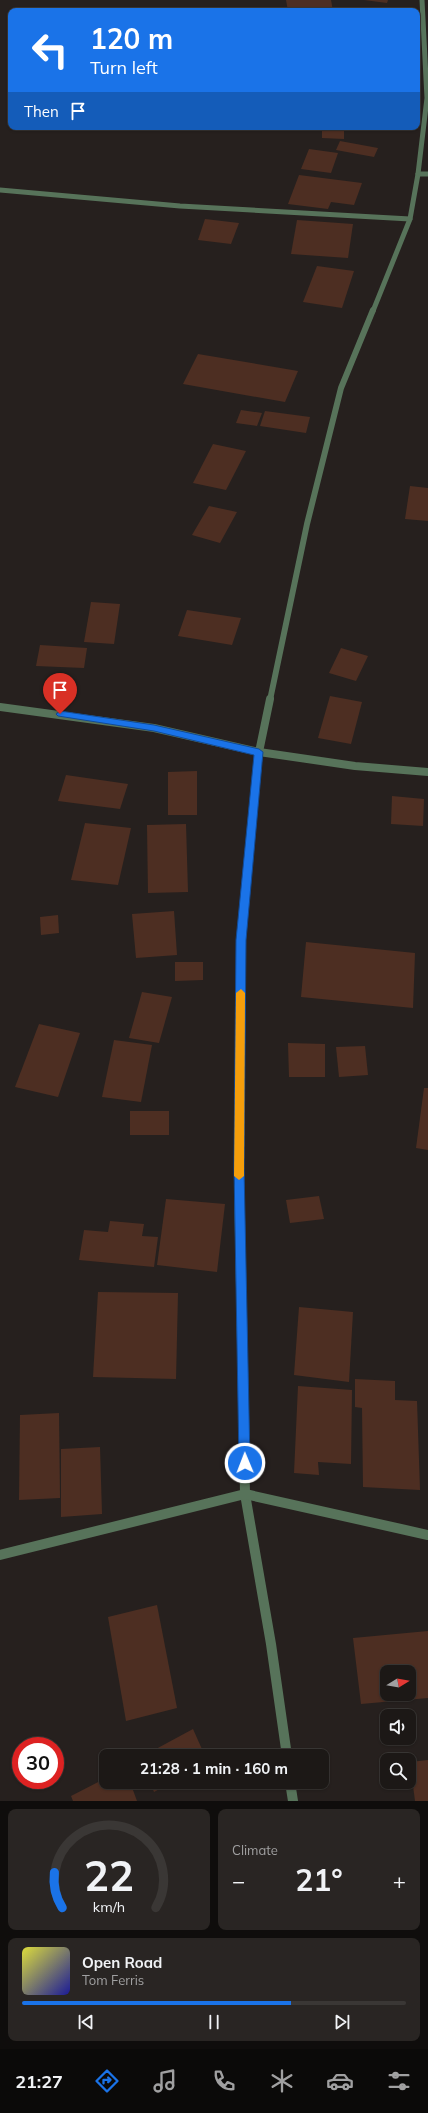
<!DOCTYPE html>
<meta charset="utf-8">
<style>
body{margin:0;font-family:Mulish,sans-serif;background:#292523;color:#f1f3f6;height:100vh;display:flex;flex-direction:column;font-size:15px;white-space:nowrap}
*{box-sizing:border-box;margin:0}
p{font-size:13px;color:#a0a0a1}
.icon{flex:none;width:22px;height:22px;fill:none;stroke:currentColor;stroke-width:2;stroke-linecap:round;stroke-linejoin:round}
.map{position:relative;height:1801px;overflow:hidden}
.side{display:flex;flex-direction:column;gap:8px;padding:8px;background:#0f0d0c;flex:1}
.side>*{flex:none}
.top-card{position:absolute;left:8px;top:8px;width:412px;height:122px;border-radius:8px;box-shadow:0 1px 3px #0004,0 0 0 1px #3a3735;background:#1a73e8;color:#fff;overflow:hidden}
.needle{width:26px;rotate:79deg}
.buttons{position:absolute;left:380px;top:1665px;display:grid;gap:8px}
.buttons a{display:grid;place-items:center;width:36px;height:36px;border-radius:8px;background:#1c1816;box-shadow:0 1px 3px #0004,0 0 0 1px #3a3735;font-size:20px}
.speed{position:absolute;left:12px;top:1737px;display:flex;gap:8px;font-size:20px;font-weight:700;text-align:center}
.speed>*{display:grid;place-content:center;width:52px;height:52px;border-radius:50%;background:#1c1816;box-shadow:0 1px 3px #0004,0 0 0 1px #3a3735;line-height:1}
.speed .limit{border:6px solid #d22;background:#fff;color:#111}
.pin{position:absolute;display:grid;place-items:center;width:34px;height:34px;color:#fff;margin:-41px -17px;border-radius:50% 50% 50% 0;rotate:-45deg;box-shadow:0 0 4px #0007}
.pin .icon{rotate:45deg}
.me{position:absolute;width:44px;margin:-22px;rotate:359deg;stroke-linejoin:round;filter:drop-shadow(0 0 3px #0008)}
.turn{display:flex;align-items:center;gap:14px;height:84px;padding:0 16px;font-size:18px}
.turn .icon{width:52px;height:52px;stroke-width:2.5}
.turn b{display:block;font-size:28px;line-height:34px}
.then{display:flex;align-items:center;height:38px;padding:0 16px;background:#0003;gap:8px;font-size:15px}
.big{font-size:30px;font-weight:700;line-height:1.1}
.side .tile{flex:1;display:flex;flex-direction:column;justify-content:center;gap:6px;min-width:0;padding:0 14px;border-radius:8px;background:#292523}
.side .dial{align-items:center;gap:0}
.dial svg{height:104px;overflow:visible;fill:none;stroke:#3a3735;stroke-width:7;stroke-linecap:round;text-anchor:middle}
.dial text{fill:#f1f3f6;stroke:none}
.song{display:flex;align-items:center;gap:12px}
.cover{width:48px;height:48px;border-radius:6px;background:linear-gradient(135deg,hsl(60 70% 55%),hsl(240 70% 35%))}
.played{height:4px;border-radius:2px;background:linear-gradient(90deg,#1a73e8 70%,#3a3735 70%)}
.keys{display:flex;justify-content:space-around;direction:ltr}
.heat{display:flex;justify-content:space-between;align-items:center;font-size:22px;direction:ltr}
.side .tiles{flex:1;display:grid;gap:8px;grid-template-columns:1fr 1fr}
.tile:last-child{grid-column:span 2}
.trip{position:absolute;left:99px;top:1749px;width:230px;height:40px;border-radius:8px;background:#1c1816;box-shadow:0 1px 3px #0004,0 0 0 1px #3a3735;font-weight:700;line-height:40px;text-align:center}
.tabs{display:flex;height:64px;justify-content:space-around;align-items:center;background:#0b0a09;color:#a0a0a1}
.tabs .icon{width:28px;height:28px}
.tabs .on{color:#1a73e8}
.tabs b{font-size:18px;color:#f1f3f6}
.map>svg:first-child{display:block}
.building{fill:#4d2e22;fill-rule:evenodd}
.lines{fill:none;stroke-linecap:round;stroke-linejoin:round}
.minor-far3{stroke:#57735a;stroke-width:5}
.minor-far2{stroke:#57735a;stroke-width:6}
.minor-far1{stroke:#57735a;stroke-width:8}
.minor{stroke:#57735a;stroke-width:10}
.route{fill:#1a73e8;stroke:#114b97}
.slow{fill:#f59e0b}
</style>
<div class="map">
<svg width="428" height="1801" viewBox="0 0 428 1801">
<rect width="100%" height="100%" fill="#26201e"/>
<g class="building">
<path d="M286 0H331L333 11H288Z"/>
<path d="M364 0H388L387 3Z"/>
<path d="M322 127H344V139L322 138Z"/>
<path d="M340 141 378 148 374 157 336 150Z"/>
<path d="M309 149 338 153 331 173 301 169Z"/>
<path d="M299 175 362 183 354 205 331 202 328 209 288 204Z"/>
<path d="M205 219 239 223 231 244 198 240Z"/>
<path d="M297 220 353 224 348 258 291 254Z"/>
<path d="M317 266 354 271 342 308 303 302Z"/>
<path d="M198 354 298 371 285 402 183 384Z"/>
<path d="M241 410 262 413 257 426 236 423Z"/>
<path d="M265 411 310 417 306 433 260 426Z"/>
<path d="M213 444 246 451 226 490 193 483Z"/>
<path d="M410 486 428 488V521L405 519Z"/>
<path d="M209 506 237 512 220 543 192 535Z"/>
<path d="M91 602 120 604 114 644 84 642Z"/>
<path d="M187 610 241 618 232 645 178 636Z"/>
<path d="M40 645 87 648 84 668 36 666Z"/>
<path d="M341 648 368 656 356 681 329 673Z"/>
<path d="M330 696 362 702 351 744 318 738Z"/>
<path d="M197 771V815H168V772Z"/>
<path d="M66 775 128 784 120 809 58 801Z"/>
<path d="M392 796 424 799 423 826 391 824Z"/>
<path d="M85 823 131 828 118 885 71 880Z"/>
<path d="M186 824 188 892 148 893 147 825Z"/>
<path d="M174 911 177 955 136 958 132 914Z"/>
<path d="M58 915 59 933 41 935 40 917Z"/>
<path d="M306 942 415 953 413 1008 301 997Z"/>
<path d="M175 962H203V980L175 981Z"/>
<path d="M142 992 172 997 159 1043 129 1038Z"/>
<path d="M39 1024 80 1033 58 1097 15 1087Z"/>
<path d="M114 1040 152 1045 141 1102 102 1097Z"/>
<path d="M288 1043 325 1044V1077H289Z"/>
<path d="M365 1046 368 1075 339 1077 336 1047Z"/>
<path d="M424 1088H428V1150L416 1148Z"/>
<rect x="130" y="1111" width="39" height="24"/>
<path d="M319 1196 324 1219 290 1223 286 1200Z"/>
<path d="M166 1199 225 1204 217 1272 157 1265Z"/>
<path d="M110 1221 144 1224 142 1236 158 1237 154 1267 79 1260 84 1230 108 1232Z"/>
<path d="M98 1292 178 1293 176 1379 93 1377Z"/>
<path d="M299 1307 353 1312 349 1382 294 1375Z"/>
<path d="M355 1379 395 1381V1400L417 1401 420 1490 363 1487 362 1408 355 1407Z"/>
<path d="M298 1386 352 1390 351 1464 318 1462 319 1475 294 1473Z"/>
<path d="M59 1413 60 1498 19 1500 20 1415Z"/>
<path d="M100 1447 102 1514 61 1517V1449Z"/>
<path d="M157 1605 177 1708 126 1721 108 1617Z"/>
<path d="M428 1631V1698L361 1704 353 1638ZM387 1672H409V1694H387Z"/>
<path d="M193 1729 205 1756H143Z"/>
<path d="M428 1760V1801H415L410 1762Z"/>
<path d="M106 1778V1782H130L137 1801H73L71 1796Z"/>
<path d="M150 1782H172L154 1792Z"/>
</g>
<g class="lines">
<g class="minor-far3">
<path d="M418 174H428"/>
<path d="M0 190 180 206 410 219"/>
<path d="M373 311 410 219 418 174 427 98 422 0"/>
</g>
<path class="minor-far2" d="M270 700 307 524 341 388 373 310"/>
<g class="minor-far1">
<path d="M0 707 154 728 259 752 355 766 428 772"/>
<path d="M239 1188 241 940 259 752 270 699"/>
</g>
<g class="minor">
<path d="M239 1187 245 1494 271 1644 287 1756"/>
<path d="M0 1555 245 1494 428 1535"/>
<path d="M290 1782 293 1801"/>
</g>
</g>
<path class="route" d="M60 711 154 725 259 749 263 752 246 940 244 1167 250 1463 249 1467 245 1469 241 1467 239 1463 234 1167 236 940 254 755 154 731 58 716 56 714Z"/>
<path class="slow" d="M241 989 245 993 244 1176 239 1180 234 1176 236 993Z"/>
</svg>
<div class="buttons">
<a><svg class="needle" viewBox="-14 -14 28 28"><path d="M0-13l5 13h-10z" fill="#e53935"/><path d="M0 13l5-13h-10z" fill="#a0a0a1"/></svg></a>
<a><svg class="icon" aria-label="sound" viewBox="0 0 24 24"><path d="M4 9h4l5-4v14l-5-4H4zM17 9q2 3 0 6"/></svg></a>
<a><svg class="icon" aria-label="search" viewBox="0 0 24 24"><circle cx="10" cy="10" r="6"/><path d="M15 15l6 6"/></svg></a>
</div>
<div class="speed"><div class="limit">30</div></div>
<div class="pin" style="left:60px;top:714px;background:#d93025"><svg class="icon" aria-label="arrive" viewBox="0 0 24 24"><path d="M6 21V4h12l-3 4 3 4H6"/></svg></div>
<svg class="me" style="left:245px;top:1463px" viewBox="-20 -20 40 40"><circle r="17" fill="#1a73e8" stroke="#fff" stroke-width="3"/><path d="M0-11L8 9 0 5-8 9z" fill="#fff"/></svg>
<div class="trip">21:28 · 1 min · 160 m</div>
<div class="top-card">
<div class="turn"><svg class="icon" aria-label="left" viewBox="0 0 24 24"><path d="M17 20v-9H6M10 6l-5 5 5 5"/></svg><div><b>120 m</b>Turn left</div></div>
<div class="then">Then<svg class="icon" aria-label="arrive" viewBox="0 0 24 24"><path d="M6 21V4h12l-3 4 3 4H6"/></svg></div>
</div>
</div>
<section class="side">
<div class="tiles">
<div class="tile dial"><svg viewBox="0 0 100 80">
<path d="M14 69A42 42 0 1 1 86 69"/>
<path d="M14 69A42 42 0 0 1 8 42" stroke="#1a73e8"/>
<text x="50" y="56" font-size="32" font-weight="700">22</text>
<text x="50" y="72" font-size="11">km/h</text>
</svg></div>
<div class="tile"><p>Climate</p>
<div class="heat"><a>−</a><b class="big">21°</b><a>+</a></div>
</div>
<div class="tile">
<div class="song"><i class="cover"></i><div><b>Open Road</b><p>Tom Ferris</p></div></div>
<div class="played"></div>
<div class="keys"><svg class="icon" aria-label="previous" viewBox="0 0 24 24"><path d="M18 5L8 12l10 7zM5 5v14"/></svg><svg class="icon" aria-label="pause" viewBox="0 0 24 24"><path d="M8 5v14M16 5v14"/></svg><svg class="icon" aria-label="next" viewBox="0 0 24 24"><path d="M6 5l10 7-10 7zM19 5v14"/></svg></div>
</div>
</div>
</section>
<nav class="tabs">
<b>21:27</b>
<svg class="icon on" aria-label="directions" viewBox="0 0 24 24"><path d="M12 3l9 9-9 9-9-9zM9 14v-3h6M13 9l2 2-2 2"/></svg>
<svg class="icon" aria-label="music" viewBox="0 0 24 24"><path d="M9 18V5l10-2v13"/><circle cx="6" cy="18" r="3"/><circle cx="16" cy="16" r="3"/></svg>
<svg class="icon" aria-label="phone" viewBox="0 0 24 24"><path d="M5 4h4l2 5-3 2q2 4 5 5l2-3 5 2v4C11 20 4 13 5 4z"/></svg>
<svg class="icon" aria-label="climate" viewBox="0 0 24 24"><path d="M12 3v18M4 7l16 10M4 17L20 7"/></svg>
<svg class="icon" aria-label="car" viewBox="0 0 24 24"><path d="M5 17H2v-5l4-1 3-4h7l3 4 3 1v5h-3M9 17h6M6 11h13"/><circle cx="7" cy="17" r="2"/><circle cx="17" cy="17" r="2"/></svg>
<svg class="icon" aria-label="filters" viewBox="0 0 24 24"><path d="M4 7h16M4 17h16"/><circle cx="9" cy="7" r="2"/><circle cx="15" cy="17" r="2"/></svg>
</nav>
